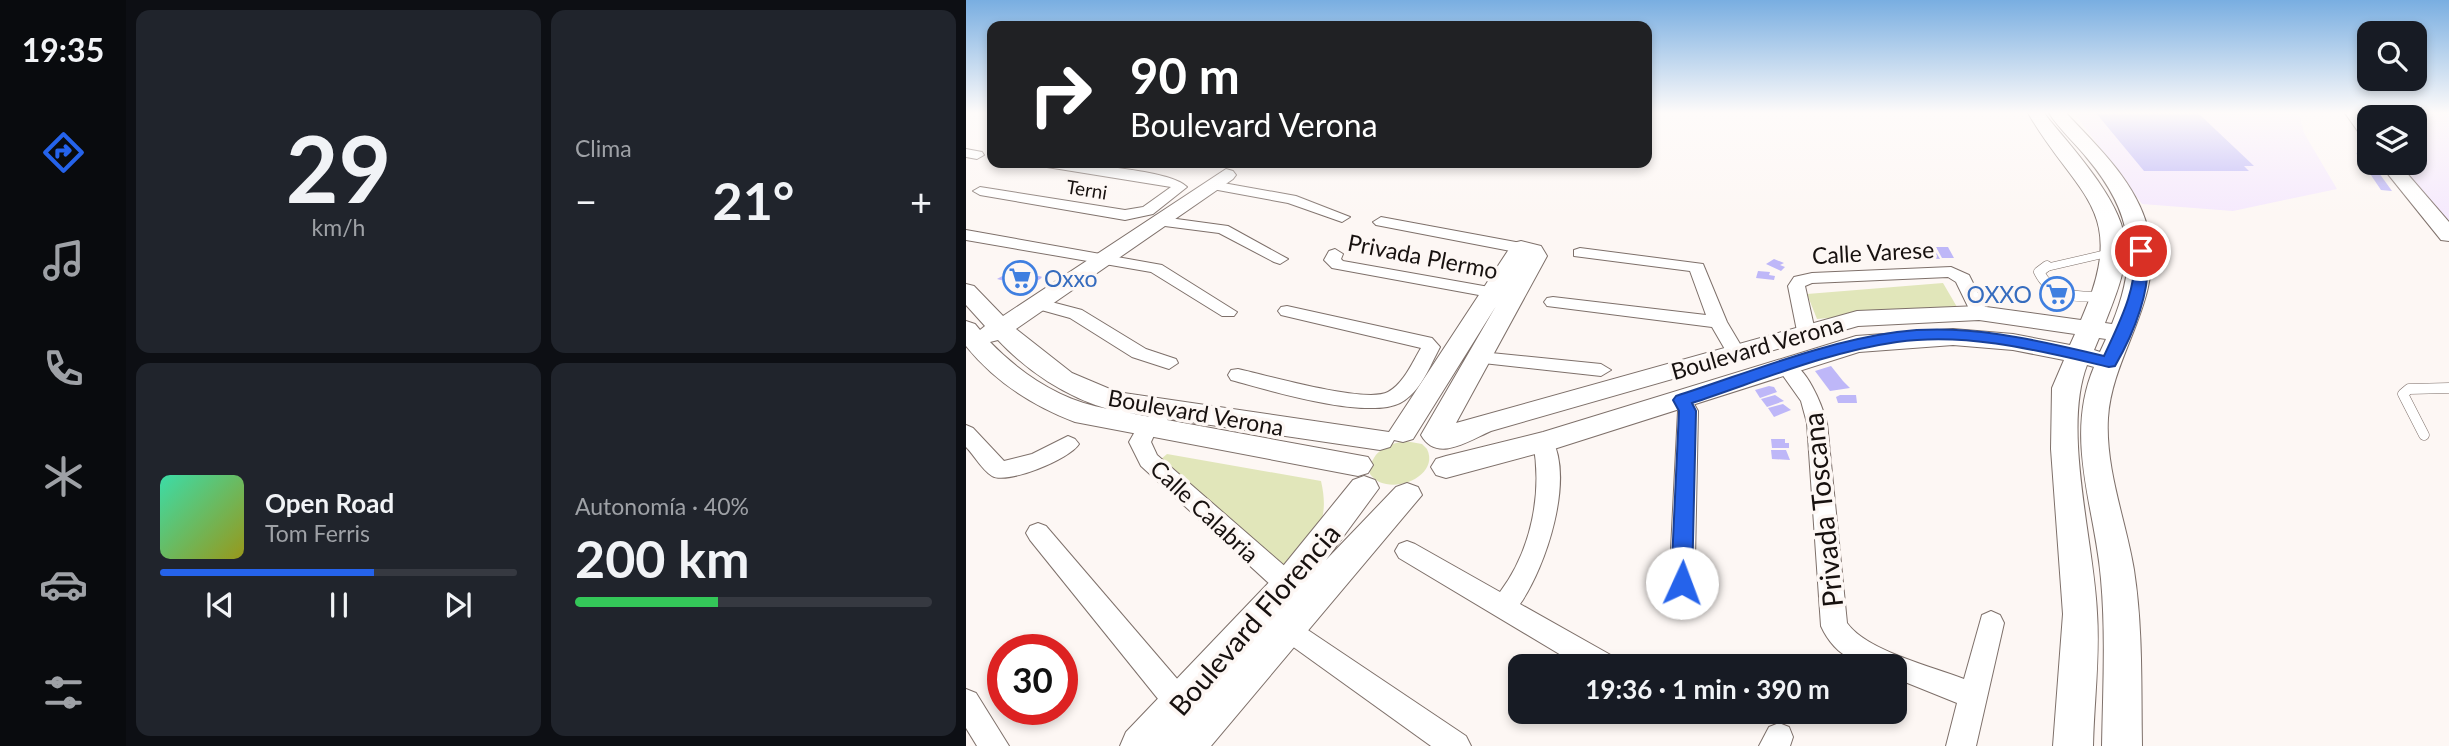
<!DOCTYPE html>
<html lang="es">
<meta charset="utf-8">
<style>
body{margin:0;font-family:Lato,sans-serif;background:#20242c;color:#f1f3f6;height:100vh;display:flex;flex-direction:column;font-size:26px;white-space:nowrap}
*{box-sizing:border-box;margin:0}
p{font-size:23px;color:#9ea1a6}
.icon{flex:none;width:38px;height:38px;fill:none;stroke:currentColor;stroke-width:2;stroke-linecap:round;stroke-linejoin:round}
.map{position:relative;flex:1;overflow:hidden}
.details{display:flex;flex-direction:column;gap:10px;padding:10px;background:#0d0f14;width:840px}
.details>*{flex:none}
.hud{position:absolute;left:21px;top:21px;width:665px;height:147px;border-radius:14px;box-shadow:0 4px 10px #0003;background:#202124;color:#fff;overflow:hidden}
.buttons{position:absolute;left:1391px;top:21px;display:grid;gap:14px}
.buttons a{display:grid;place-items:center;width:70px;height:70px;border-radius:14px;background:#171b24;box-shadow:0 4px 10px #0003;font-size:35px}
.speed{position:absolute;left:21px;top:634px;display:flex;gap:14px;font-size:35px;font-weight:700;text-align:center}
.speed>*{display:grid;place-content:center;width:91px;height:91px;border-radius:50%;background:#171b24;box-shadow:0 4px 10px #0003;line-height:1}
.speed .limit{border:10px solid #d22;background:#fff;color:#111}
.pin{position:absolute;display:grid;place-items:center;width:60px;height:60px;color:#fff;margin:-30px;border:4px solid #fff;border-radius:50%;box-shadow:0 2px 7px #0007}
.me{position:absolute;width:77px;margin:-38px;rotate:2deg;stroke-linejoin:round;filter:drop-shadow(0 0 5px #0008)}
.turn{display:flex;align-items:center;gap:24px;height:147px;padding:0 28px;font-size:32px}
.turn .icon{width:91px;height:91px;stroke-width:2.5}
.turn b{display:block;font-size:49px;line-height:60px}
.big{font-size:52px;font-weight:700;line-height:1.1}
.details .widget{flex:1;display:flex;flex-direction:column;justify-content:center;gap:10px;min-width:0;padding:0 24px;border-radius:14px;background:#20242c}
.details .dial{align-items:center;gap:0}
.dial b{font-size:91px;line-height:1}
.song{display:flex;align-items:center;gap:21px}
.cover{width:84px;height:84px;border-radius:10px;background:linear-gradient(135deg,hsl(160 70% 55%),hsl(60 70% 35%))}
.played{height:7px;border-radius:4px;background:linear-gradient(90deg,#2563eb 60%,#363941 60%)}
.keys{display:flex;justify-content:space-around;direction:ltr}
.heat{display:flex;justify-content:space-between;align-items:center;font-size:38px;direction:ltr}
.charge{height:10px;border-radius:5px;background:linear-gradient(90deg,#34c759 40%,#363941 0)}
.details .tiles{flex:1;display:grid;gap:10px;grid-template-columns:repeat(2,1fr)}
.trip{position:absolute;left:542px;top:654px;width:399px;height:70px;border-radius:14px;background:#171b24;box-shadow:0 4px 10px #0003;font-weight:700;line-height:70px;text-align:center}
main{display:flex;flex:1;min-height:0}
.menu{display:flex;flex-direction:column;width:126px;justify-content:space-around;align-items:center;background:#090b0e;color:#9ea1a6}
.menu .icon{width:49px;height:49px}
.menu .active{color:#2563eb}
.menu b{font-size:32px;color:#f1f3f6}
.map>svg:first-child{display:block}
.industrial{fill:#f5e9fd}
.green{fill:#e1e6ba}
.building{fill:#beb7f8}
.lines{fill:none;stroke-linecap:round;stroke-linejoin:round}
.lane-far1-casing{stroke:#7e706a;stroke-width:8}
.lane-casing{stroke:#7e706a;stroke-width:11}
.street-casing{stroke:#7e706a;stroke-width:2}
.secondary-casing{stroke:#7e706a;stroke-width:2}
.lane-far1{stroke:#fff;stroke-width:7}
.lane{stroke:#fff;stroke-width:10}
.street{fill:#fff;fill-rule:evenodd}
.secondary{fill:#fff;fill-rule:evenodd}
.route{fill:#2563eb;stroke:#184099;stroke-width:2}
.labels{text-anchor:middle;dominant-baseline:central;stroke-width:7;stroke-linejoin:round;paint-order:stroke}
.far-street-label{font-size:19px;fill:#17110f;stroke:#fdf7f4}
.street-label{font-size:23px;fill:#17110f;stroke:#fdf7f4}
.shop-label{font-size:23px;fill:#366cbe;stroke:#fdf7f4;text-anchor:start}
.near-street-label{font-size:28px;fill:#17110f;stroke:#fdf7f4}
</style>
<main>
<nav class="menu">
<b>19:35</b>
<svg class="icon active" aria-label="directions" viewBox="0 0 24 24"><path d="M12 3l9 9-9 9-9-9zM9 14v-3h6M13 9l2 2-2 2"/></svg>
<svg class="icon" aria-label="music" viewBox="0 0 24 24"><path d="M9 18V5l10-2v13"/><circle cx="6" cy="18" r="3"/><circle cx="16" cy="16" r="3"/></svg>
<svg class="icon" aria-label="phone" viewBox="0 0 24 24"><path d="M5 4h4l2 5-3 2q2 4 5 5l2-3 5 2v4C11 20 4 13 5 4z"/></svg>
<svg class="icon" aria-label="climate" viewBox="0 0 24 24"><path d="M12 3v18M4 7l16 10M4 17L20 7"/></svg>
<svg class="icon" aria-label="car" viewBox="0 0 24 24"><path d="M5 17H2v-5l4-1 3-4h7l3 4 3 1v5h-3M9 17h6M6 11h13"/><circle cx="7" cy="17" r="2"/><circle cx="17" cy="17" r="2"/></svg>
<svg class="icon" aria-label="filters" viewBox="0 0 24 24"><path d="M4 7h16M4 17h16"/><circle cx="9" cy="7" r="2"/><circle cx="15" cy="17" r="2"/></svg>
</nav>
<section class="details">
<div class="tiles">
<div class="widget dial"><b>29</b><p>km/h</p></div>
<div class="widget"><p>Clima</p>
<div class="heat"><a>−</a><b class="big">21°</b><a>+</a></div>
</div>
<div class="widget">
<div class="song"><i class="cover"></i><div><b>Open Road</b><p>Tom Ferris</p></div></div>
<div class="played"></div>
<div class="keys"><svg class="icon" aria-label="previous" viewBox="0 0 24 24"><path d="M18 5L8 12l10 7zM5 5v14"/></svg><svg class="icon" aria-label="pause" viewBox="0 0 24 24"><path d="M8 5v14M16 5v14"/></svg><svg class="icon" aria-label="next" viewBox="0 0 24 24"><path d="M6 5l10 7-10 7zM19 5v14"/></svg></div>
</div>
<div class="widget"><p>Autonomía · 40%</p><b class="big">200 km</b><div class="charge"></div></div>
</div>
</section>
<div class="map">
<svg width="1483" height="746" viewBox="0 0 1483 746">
<rect width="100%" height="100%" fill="#fdf7f4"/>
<g class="industrial">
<path d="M1108 113H1333L1338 133 1371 189 1267 211 1176 204Z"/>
<path d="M1399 113H1483V223L1432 163H1449V117H1404L1403 121Z"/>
</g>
<g class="green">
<path d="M977 283 991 307 851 319 841 294Z"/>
<path d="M439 441 456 444 461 449C475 478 420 498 404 474 403 453 421 444 439 441Z"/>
<path d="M201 454 355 481C366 529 344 539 316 574L188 465Z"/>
</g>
<g class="building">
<path d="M1130 113H1232L1288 166H1278L1283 171H1178Z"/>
<path d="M1390 153 1400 155 1426 191 1415 190Z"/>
<path d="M967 247 974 259 961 258 956 248Z"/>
<path d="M970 247H982L988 258H976Z"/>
<path d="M940 248 945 261 933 260 931 256H934L928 249Z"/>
<path d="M808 259 818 263 814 265 819 267 815 271 800 264Z"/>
<path d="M47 270 77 277 62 287 31 279Z"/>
<path d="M792 271 804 272 803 275 809 276 808 280 790 278Z"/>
<path d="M865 366 877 381 884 388 864 391 849 371Z"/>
<path d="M803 386 808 387 811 392 794 398 789 390Z"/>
<path d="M809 395 818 401 801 407 795 399Z"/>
<path d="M874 395H890L891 403H872L870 397Z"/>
<path d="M817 404 825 410 808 417 802 408Z"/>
<path d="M805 439H819V443H823V448H806Z"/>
<path d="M805 450H820L824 460 806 459Z"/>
</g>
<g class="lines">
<g class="lane-far1-casing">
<path id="lane-far1" d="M1078 268 1147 252"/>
</g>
<g class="lane-casing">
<g id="lane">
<path d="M1081 266 1073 272C1087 299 1109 296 1136 297"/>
<path d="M1458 435 1437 394 1443 389 1483 388"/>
</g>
</g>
<g class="street-casing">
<g id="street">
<path d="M0 149 16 152 18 155 11 159 0 157Z"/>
<path d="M74 163C101 162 205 169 221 187L187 214 159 220 14 195 7 191 14 187 159 210 177 207 205 187 81 167Z"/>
<path d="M246 181 330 196 384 217 376 222 322 203 241 188 239 185Z"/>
<path d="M196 217 262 226 322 259 314 264 308 262 253 233 191 225V219Z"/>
<path d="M415 217 555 243 563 248 555 253 410 225 407 222Z"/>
<path d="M0 230 196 265 271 312 268 316H256L185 272 0 240Z"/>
<path d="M614 248 737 264 761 322 780 354 778 358H764L746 327 581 306 578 302 581 298 587 297 740 315 724 271 608 256V250Z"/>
<path d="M369 249 377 254 375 259 377 261 540 290 549 295 540 300 366 268 358 260 363 251Z"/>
<path d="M985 267 1003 275 1022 313 1019 317H1007L990 282 982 277 846 283 839 286 849 331 840 337 831 331 822 286 828 277 846 273Z"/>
<path d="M74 299 116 310 180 349 210 359 212 363 203 369 166 357 104 318 68 308 65 304 68 300Z"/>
<path d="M321 306 466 338 474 347C464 366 454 393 434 403 400 420 302 390 265 380L262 375 265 370 272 369C300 375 400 404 422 392 438 383 446 363 455 348L315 315 312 311 315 307Z"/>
<path d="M515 352 635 364 645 370 635 376 508 362 506 358Z"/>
<path d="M821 361C841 366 856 405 861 423L881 623C901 651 965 666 998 679L1016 615 1025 611 1034 615 1038 623 1010 746H980L991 703 929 678V667C896 667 870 659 855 626L841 423 835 401 811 367Z"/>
<path d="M716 393 723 395 732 411 728 608 724 616 715 619 706 616 702 608 712 411 706 400Z"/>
<path d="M195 409 202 411 205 416 190 431 185 442 191 455 337 582 340 590 337 598 328 601 319 598 175 466 163 442 175 421Z"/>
<path d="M0 425 7 428 38 461 66 454 102 436 109 439 113 444C104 459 41 485 26 476 16 470 8 455 0 447Z"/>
<path d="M578 434 585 437C609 479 580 567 554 604L650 658 653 667H615L433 558 429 551 433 544 441 541 449 544 534 592C565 551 577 493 567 442L571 437Z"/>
<path d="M72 523 80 526 225 695 229 705 225 715 215 719 205 715 64 540 60 533 64 526Z"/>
<path d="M321 616 500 736 505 746H465L312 636 308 628 312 620Z"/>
<path d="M0 689 10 693 43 746H11L0 728Z"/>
<path d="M813 723 823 727 827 737 824 746H793L803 727Z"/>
</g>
</g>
<g class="secondary-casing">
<g id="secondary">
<path d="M1062 113H1078C1104 146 1154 198 1159 240 1162 268 1149 297 1139 323L1146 324C1173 258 1167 213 1121 158 1109 143 1093 129 1083 113H1100C1132 147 1174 186 1183 234 1197 301 1146 354 1142 418 1139 469 1160 521 1168 570 1177 628 1175 688 1176 746H1136C1137 690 1140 634 1135 579 1129 507 1098 438 1128 367L1121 365C1096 430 1128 542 1131 613 1134 657 1128 702 1127 746H1087L1097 614 1085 449 1086 388 1098 360 1047 350 987 345 893 352 588 449 480 478 470 475 465 467 470 459 480 456 577 432 890 336 987 329 1047 334 1104 345 1109 334 1013 320 892 326 525 431C502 441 471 463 455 435L530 306 447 439 437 442 428 440 424 447 414 450 163 413 402 457 407 465 402 473 392 476 109 422C67 406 29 382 0 346V321L9 324 14 330 19 326 0 305V284L8 286 37 316 260 169 267 171 270 175 267 179 50 329 106 373 151 392 423 432 547 243 555 241 575 246 581 256 490 423 891 311 1013 306 1115 320C1164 208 1112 199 1062 113ZM1133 338 1140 339 1134 352 1128 350ZM32 340C61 371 100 397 142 409 96 401 56 375 24 342Z"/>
<path d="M1379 113H1395L1404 123V141L1398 140Z"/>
<path d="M1413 163H1432L1483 222V241L1475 240Z"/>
<path d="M398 476 409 480 413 488 360 560 430 487 441 483 452 487 456 495 245 746H154L160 732 309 576 387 480Z"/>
</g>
</g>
<use href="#lane-far1" class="lane-far1"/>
<use href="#lane" class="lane"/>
<use href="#street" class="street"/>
<use href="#secondary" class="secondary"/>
</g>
<linearGradient id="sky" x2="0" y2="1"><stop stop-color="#79aee1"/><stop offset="0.52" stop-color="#fefbfa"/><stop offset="1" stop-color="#fefbfa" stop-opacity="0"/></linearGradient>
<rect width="1483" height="217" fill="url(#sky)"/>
<path class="route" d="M1175 247 1181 251C1186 289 1168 333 1149 366L1143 367C1074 351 1003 332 931 342 861 352 793 381 726 403L730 411 726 583 723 590 716 592 708 590 705 583 713 411 707 400 710 396C782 373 856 342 931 332 1001 323 1071 340 1138 356 1153 323 1172 288 1168 251Z"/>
<defs>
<g id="supermarket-ring" transform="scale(1.75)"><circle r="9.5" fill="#fdf7f4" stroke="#3f7fe0" stroke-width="1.5"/><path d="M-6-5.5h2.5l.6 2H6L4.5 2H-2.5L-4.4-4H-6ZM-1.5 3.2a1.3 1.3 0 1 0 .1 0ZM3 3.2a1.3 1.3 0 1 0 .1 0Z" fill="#3f7fe0"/></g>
</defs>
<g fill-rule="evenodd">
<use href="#supermarket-ring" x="54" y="278"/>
<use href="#supermarket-ring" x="1091" y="294"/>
</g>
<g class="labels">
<g class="far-street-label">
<text transform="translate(121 189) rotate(9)">Terni</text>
</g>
<g class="street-label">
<text transform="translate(907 252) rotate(-3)">Calle Varese</text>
<text transform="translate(457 256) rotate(11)">Privada Plermo</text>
<text transform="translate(791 347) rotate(-16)">Boulevard Verona</text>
<text transform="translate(230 412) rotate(10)">Boulevard Verona</text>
<text transform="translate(239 511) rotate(43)">Calle Calabria</text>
</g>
<g class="shop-label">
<text x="78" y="278">Oxxo</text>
<text x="1066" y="294" text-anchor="end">OXXO</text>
</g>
<g class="near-street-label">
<text transform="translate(856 510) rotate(-96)">Privada Toscana</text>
<text transform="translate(288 619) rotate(-49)">Boulevard Florencia</text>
</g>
</g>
</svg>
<div class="buttons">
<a><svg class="icon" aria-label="search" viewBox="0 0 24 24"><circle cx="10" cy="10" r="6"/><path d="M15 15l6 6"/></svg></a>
<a><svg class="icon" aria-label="layers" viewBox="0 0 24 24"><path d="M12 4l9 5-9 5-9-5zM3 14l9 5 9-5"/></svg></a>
</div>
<div class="speed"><div class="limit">30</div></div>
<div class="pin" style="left:1175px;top:251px;background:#d93025"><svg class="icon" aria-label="arrive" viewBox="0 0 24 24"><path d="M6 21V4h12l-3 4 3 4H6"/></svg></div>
<svg class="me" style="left:716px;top:583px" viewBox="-20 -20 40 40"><circle r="19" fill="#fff"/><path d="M0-13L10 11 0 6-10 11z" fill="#2563eb"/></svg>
<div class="trip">19:36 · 1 min · 390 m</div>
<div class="hud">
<div class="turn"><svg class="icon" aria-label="right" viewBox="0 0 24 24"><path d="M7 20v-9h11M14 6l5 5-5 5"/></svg><div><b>90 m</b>Boulevard Verona</div></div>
</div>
</div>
</main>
